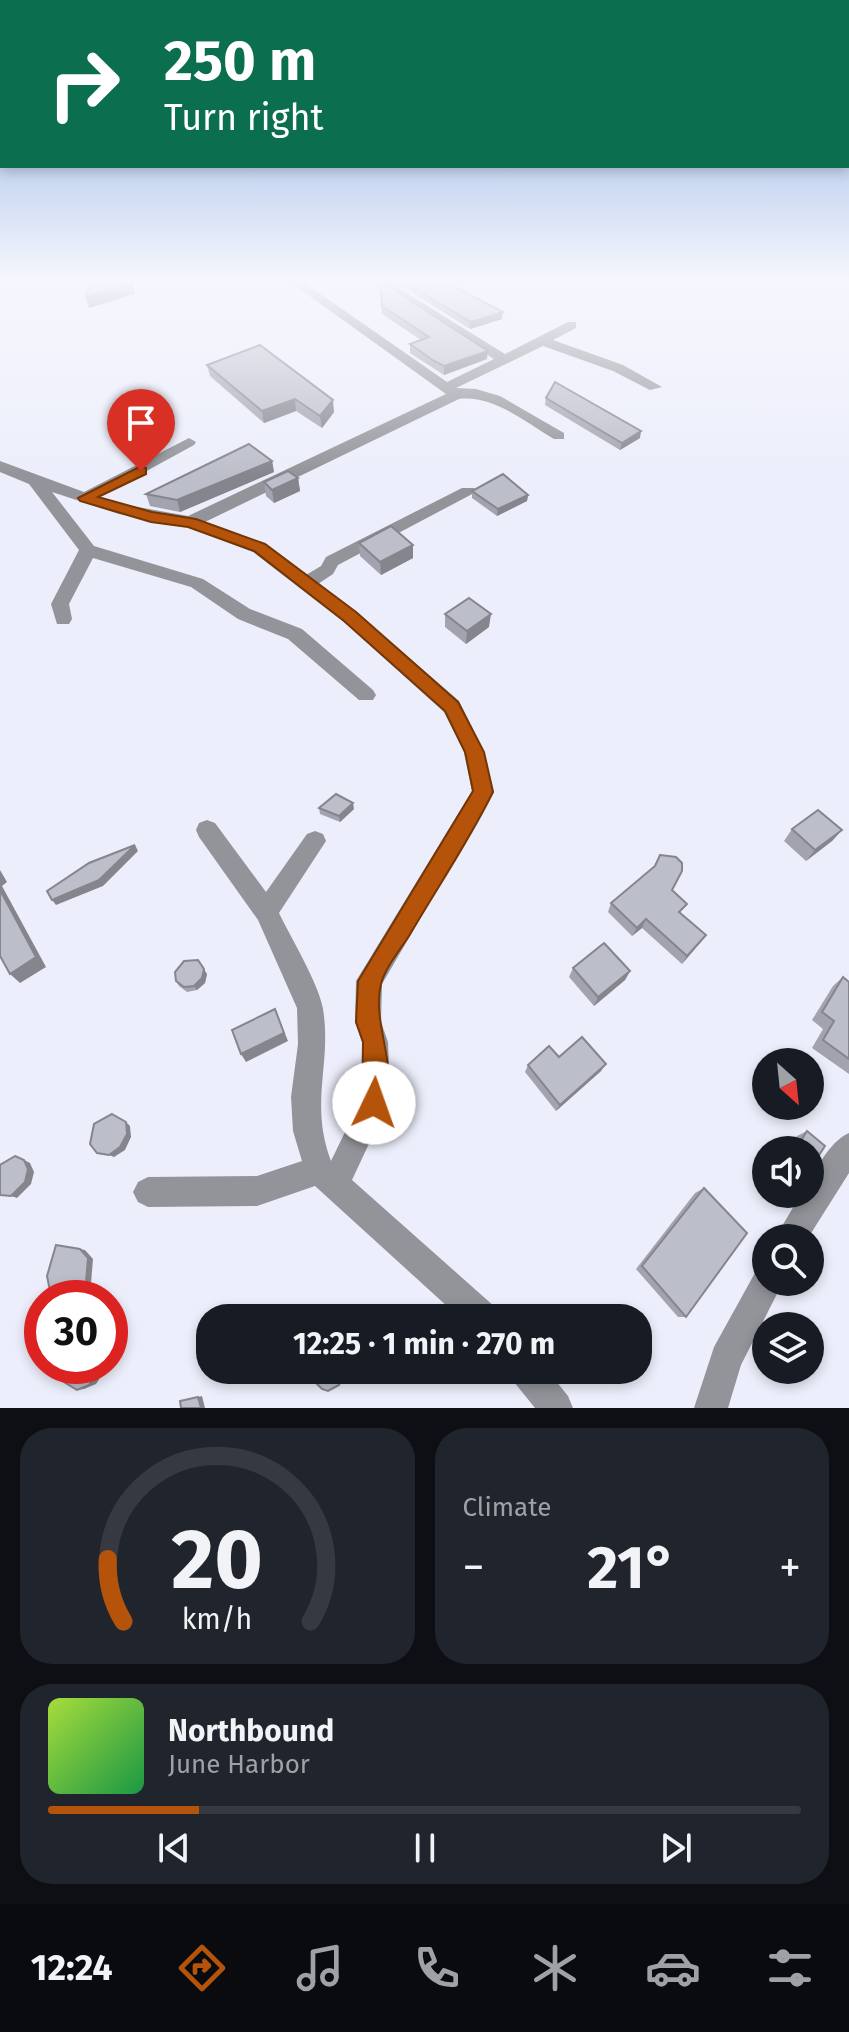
<!DOCTYPE html>
<meta charset="utf-8">
<style>
body{margin:0;font-family:"Fira Sans",sans-serif;background:#20242c;color:#f1f3f6;height:100vh;display:flex;flex-direction:column;font-size:30px;white-space:nowrap}
*{box-sizing:border-box;margin:0}
p{font-size:26px;color:#9ea1a6}
.icon{flex:none;width:44px;height:44px;fill:none;stroke:currentColor;stroke-width:2;stroke-linecap:round;stroke-linejoin:round}
.map{position:relative;height:1408px;overflow:hidden}
.panel{display:flex;flex-direction:column;gap:20px;padding:20px;background:#0d0f14;flex:1}
.panel>*{flex:none}
.banner{position:absolute;left:0px;top:0px;width:850px;height:168px;box-shadow:0 4px 12px #0003;background:#0b6e4f;color:#fff;overflow:hidden}
.needle{width:52px;rotate:153deg}
.fabs{position:absolute;left:752px;top:1048px;display:grid;gap:16px}
.fabs a{display:grid;place-items:center;width:72px;height:72px;border-radius:50%;background:#171b24;box-shadow:0 4px 12px #0003;font-size:40px}
.speed{position:absolute;left:24px;top:1280px;display:flex;gap:16px;font-size:40px;font-weight:700;text-align:center}
.speed>*{display:grid;place-content:center;width:104px;height:104px;border-radius:50%;background:#171b24;box-shadow:0 4px 12px #0003;line-height:1}
.speed .limit{border:12px solid #d22;background:#fff;color:#111}
.pin{position:absolute;display:grid;place-items:center;width:68px;height:68px;color:#fff;margin:-82px -34px;border-radius:50% 50% 50% 0;rotate:-45deg;box-shadow:0 0 8px #0007}
.pin .icon{rotate:45deg}
.me{position:absolute;width:88px;margin:-44px;rotate:3deg;stroke-linejoin:round;filter:drop-shadow(0 0 6px #0008)}
.turn{display:flex;align-items:center;gap:28px;height:168px;padding:0 32px;font-size:36px}
.turn .icon{width:104px;height:104px;stroke-width:2.5}
.turn b{display:block;font-size:56px;line-height:68px}
.big{font-size:60px;font-weight:700;line-height:1.1}
.panel .card{flex:1;display:flex;flex-direction:column;justify-content:center;gap:12px;min-width:0;padding:0 28px;border-radius:32px;background:#20242c}
.panel .dial{align-items:center;gap:0}
.dial svg{height:208px;overflow:visible;fill:none;stroke:#363941;stroke-width:7;stroke-linecap:round;text-anchor:middle}
.dial text{fill:#f1f3f6;stroke:none}
.song{display:flex;align-items:center;gap:24px}
.cover{width:96px;height:96px;border-radius:12px;background:linear-gradient(135deg,hsl(80 70% 55%),hsl(140 70% 35%))}
.played{height:8px;border-radius:4px;background:linear-gradient(90deg,#b45309 20%,#363941 20%)}
.keys{display:flex;justify-content:space-around;direction:ltr}
.heat{display:flex;justify-content:space-between;align-items:center;font-size:44px;direction:ltr}
.panel .tiles{flex:1;display:grid;gap:20px;grid-template-columns:1fr 1fr}
.card:last-child{grid-column:span 2}
.trip{position:absolute;left:196px;top:1304px;width:456px;height:80px;border-radius:32px;background:#171b24;box-shadow:0 4px 12px #0003;font-weight:700;line-height:80px;text-align:center}
.menu{display:flex;height:128px;justify-content:space-around;align-items:center;background:#090b0e;color:#9ea1a6}
.menu .icon{width:56px;height:56px}
.menu .selected{color:#b45309}
.menu b{font-size:36px;color:#f1f3f6}
.map>svg:first-child{display:block}
.lines{fill:none;stroke-linecap:round;stroke-linejoin:round}
.minor{fill:#939499;fill-rule:evenodd}
.wall{fill:#a2a3ae}
.shaded-wall{fill:#84858d}
.building{fill:#bcbeca;stroke:#84858d;stroke-width:2}
.route{fill:#b45309;stroke:#753606;stroke-width:2}
</style>
<div class="map">
<svg width="849" height="1408" viewBox="0 0 849 1408">
<rect width="100%" height="100%" fill="#eceefb"/>
<g class="lines">
<g class="minor">
<path d="M286 279H299L447 382 494 359 370 279H384L505 354 568 322H576V328L553 340 623 365 662 387 650 390 613 371 543 346 456 388 476 389 500 396 564 433V439H554C525 422 494 395 459 399L205 522 265 544 306 575 321 566 326 557 462 488H474L476 492 338 565 333 574 318 584 356 612 459 701 484 752 494 792 382 984 381 1022 388 1042 389 1065 388 1103 352 1180 495 1307 500 1318H460L315 1186 257 1206 148 1207 138 1202 133 1192 138 1182 148 1177 257 1176 302 1161 293 1131 291 1097 298 1044 297 1008 258 920 199 837 196 830 199 823 207 820 215 823 266 892 307 834 315 831 323 834 326 841 279 913C291 938 319 984 323 1009 332 1064 309 1102 331 1161L360 1101 363 1065 362 1042 355 1022 356 981 472 791 464 752 444 712 344 622 253 552 187 527 119 514 52 492 94 546 203 579 250 609 302 629 373 690 376 695 373 700H359L288 639 238 619 191 587 93 558 69 604 72 619 69 624H57L51 604 79 550 29 484 0 472V461L84 492 189 438 196 442 194 445 99 497 121 504 188 516 446 394Z"/>
<path d="M849 1133V1173L808 1238H775L801 1194H810C810 1174 830 1141 849 1133Z"/>
<path d="M766 1267V1282H783L741 1365 728 1408H694L714 1347 756 1271Z"/>
<path d="M510 1370H547L568 1396 573 1408H535L514 1382Z"/>
</g>
</g>
<g class="wall">
<path d="M391 279H440L502 319 470 329Z"/>
<path d="M380 281 487 359 444 375 410 353V344L421 340 382 314Z"/>
<path d="M207 365 334 412 322 428 296 411 264 423 210 376Z"/>
<path d="M546 398 640 438 620 450 545 405Z"/>
<path d="M272 461 274 472 180 512 150 506 146 494Z"/>
<path d="M298 478 300 491 274 503 266 496 264 482Z"/>
<path d="M472 491 528 495 527 501 497 516 472 498Z"/>
<path d="M359 543 413 558 381 575 360 556Z"/>
<path d="M445 614 489 627 466 644 445 627Z"/>
<path d="M319 808 354 809 340 822 320 814Z"/>
<path d="M792 829 842 830 832 841 806 861 784 841Z"/>
<path d="M672 890 681 914 706 935 682 964 642 928 632 936 608 912 611 903Z"/>
<path d="M573 968 630 971 625 980 594 1006 569 977Z"/>
<path d="M207 974 205 983 197 990 187 992 179 986 176 981Z"/>
<path d="M843 977 849 982V1074L812 1048 823 1029 812 1020 833 986Z"/>
<path d="M559 1057 601 1071 556 1111 525 1072 528 1065Z"/>
<path d="M807 1131 810 1150H788L797 1136Z"/>
<path d="M766 1184V1194H794L788 1203 777 1207 761 1192Z"/>
<path d="M704 1188 686 1317H678L636 1269 695 1193Z"/>
</g>
<g class="shaded-wall">
<path d="M126 279H132L135 294 89 308 86 297Z"/>
<path d="M503 312 502 319 470 329 471 322Z"/>
<path d="M488 351 487 359 444 375V366Z"/>
<path d="M295 399 296 411 264 423 262 411Z"/>
<path d="M333 400 334 412 322 428 320 416Z"/>
<path d="M641 431 640 438 620 450 622 443Z"/>
<path d="M272 461 274 472 180 512 177 500Z"/>
<path d="M298 478 300 491 274 503 272 490Z"/>
<path d="M528 495 527 501 497 516 498 509Z"/>
<path d="M413 545V558L381 575 380 562Z"/>
<path d="M491 614 489 627 466 644 467 631Z"/>
<path d="M353 803 354 809 340 822 339 816Z"/>
<path d="M842 830 832 841 806 861 815 850Z"/>
<path d="M135 845 138 851 103 886 56 905 52 900Z"/>
<path d="M0 870 7 882 2 886 46 967 20 983 10 974 0 890Z"/>
<path d="M646 919 642 928 632 936 637 928Z"/>
<path d="M706 935 700 943 682 964 687 956Z"/>
<path d="M204 969 207 974 205 983 197 990 194 986Z"/>
<path d="M630 971 625 980 594 1006 598 997Z"/>
<path d="M275 1009 288 1041 246 1062 241 1054Z"/>
<path d="M606 1064 601 1071 556 1111 560 1105Z"/>
<path d="M126 1122 130 1126 131 1137 125 1150 114 1157 109 1155Z"/>
<path d="M24 1160 30 1163 34 1172 31 1184 17 1198 11 1196Z"/>
<path d="M80 1249 85 1250 93 1259 91 1283 80 1296 71 1298H63Z"/>
<path d="M98 1366H105L104 1372 96 1384 84 1389 77 1390Z"/>
<path d="M202 1396 205 1408H201L198 1397Z"/>
</g>
<g class="building">
<path d="M91 279H127L132 284 86 297Z"/>
<path d="M399 279H440L503 312 471 322Z"/>
<path d="M380 281 488 351 444 366 434 361 410 344 429 337 382 306Z"/>
<path d="M260 345 333 400 320 416 295 399 262 411 207 365Z"/>
<path d="M555 382 641 431 622 443 546 398Z"/>
<path d="M249 444 272 461 177 500 146 494Z"/>
<path d="M288 471 298 478 272 490 264 482Z"/>
<path d="M503 474 528 495 498 509 472 491Z"/>
<path d="M391 526 413 545 380 562 359 543Z"/>
<path d="M469 598 491 614 467 631 445 614Z"/>
<path d="M336 794 353 803 339 816 319 808Z"/>
<path d="M818 810 842 830 815 850 792 829Z"/>
<path d="M135 845 99 880 52 900 47 891 89 863Z"/>
<path d="M660 855 676 857 682 863V871L672 890 687 904 679 912 706 935 687 956 646 919 637 928 611 903 655 866Z"/>
<path d="M0 890 36 957 10 974 0 956Z"/>
<path d="M604 943 630 971 598 997 573 968Z"/>
<path d="M198 960 204 969 202 978 194 986 184 987 176 981 175 972 184 961Z"/>
<path d="M843 977 849 982V1059L823 1040 834 1021 822 1012Z"/>
<path d="M275 1009 284 1033 241 1054 232 1030Z"/>
<path d="M582 1037 606 1064 560 1105 528 1065 549 1046 559 1057Z"/>
<path d="M112 1114 126 1122 127 1134 120 1147 109 1155 97 1153 90 1144 94 1124Z"/>
<path d="M807 1131 825 1146 810 1169V1150H795Z"/>
<path d="M15 1156 24 1160 28 1169 25 1182 11 1196 0 1195V1165Z"/>
<path d="M704 1188 747 1233 686 1317 642 1266Z"/>
<path d="M778 1194H794L788 1203Z"/>
<path d="M56 1245 80 1249 88 1258 86 1282 74 1295 63 1298H59L50 1291 47 1276Z"/>
<path d="M46 1366H98L97 1372 89 1385 77 1390 41 1368Z"/>
<path d="M313 1370H345V1371L339 1385 328 1391 322 1389 313 1380Z"/>
<path d="M198 1397 201 1408H181L180 1401Z"/>
</g>
<linearGradient id="sky" x2="0" y2="1"><stop stop-color="#7fa3de"/><stop offset="0.59" stop-color="#f6f7fd"/><stop offset="1" stop-color="#f6f7fd" stop-opacity="0"/></linearGradient>
<rect width="849" height="476" fill="url(#sky)"/>
<path class="route" d="M141 466 146 468V474L98 497 152 512 196 519 265 544 356 612 458 702 484 752 493 792C469 841 437 888 409 936 400 950 385 968 381 984 371 1025 401 1068 383 1112L374 1115 365 1112 362 1103 363 1042 356 1022 358 981 473 791 465 752 445 711 344 621 254 551 188 527 151 522 80 501 78 498Z"/>
</svg>
<div class="fabs">
<a><svg class="needle" viewBox="-14 -14 28 28"><path d="M0-13l5 13h-10z" fill="#e53935"/><path d="M0 13l5-13h-10z" fill="#9ea1a6"/></svg></a>
<a><svg class="icon" aria-label="sound" viewBox="0 0 24 24"><path d="M4 9h4l5-4v14l-5-4H4zM17 9q2 3 0 6"/></svg></a>
<a><svg class="icon" aria-label="search" viewBox="0 0 24 24"><circle cx="10" cy="10" r="6"/><path d="M15 15l6 6"/></svg></a>
<a><svg class="icon" aria-label="layers" viewBox="0 0 24 24"><path d="M12 4l9 5-9 5-9-5zM3 14l9 5 9-5"/></svg></a>
</div>
<div class="speed"><div class="limit">30</div></div>
<div class="pin" style="left:141px;top:471px;background:#d93025"><svg class="icon" aria-label="arrive" viewBox="0 0 24 24"><path d="M6 21V4h12l-3 4 3 4H6"/></svg></div>
<svg class="me" style="left:374px;top:1103px" viewBox="-20 -20 40 40"><circle r="19" fill="#fff"/><path d="M0-13L10 11 0 6-10 11z" fill="#b45309"/></svg>
<div class="trip">12:25 · 1 min · 270 m</div>
<div class="banner">
<div class="turn"><svg class="icon" aria-label="right" viewBox="0 0 24 24"><path d="M7 20v-9h11M14 6l5 5-5 5"/></svg><div><b>250 m</b>Turn right</div></div>
</div>
</div>
<section class="panel">
<div class="tiles">
<div class="card dial"><svg viewBox="0 0 100 80">
<path d="M14 69A42 42 0 1 1 86 69"/>
<path d="M14 69A42 42 0 0 1 8 45" stroke="#b45309"/>
<text x="50" y="56" font-size="32" font-weight="700">20</text>
<text x="50" y="72" font-size="11">km/h</text>
</svg></div>
<div class="card"><p>Climate</p>
<div class="heat"><a>−</a><b class="big">21°</b><a>+</a></div>
</div>
<div class="card">
<div class="song"><i class="cover"></i><div><b>Northbound</b><p>June Harbor</p></div></div>
<div class="played"></div>
<div class="keys"><svg class="icon" aria-label="previous" viewBox="0 0 24 24"><path d="M18 5L8 12l10 7zM5 5v14"/></svg><svg class="icon" aria-label="pause" viewBox="0 0 24 24"><path d="M8 5v14M16 5v14"/></svg><svg class="icon" aria-label="next" viewBox="0 0 24 24"><path d="M6 5l10 7-10 7zM19 5v14"/></svg></div>
</div>
</div>
</section>
<nav class="menu">
<b>12:24</b>
<svg class="icon selected" aria-label="directions" viewBox="0 0 24 24"><path d="M12 3l9 9-9 9-9-9zM9 14v-3h6M13 9l2 2-2 2"/></svg>
<svg class="icon" aria-label="music" viewBox="0 0 24 24"><path d="M9 18V5l10-2v13"/><circle cx="6" cy="18" r="3"/><circle cx="16" cy="16" r="3"/></svg>
<svg class="icon" aria-label="phone" viewBox="0 0 24 24"><path d="M5 4h4l2 5-3 2q2 4 5 5l2-3 5 2v4C11 20 4 13 5 4z"/></svg>
<svg class="icon" aria-label="climate" viewBox="0 0 24 24"><path d="M12 3v18M4 7l16 10M4 17L20 7"/></svg>
<svg class="icon" aria-label="car" viewBox="0 0 24 24"><path d="M5 17H2v-5l4-1 3-4h7l3 4 3 1v5h-3M9 17h6M6 11h13"/><circle cx="7" cy="17" r="2"/><circle cx="17" cy="17" r="2"/></svg>
<svg class="icon" aria-label="filters" viewBox="0 0 24 24"><path d="M4 7h16M4 17h16"/><circle cx="9" cy="7" r="2"/><circle cx="15" cy="17" r="2"/></svg>
</nav>
